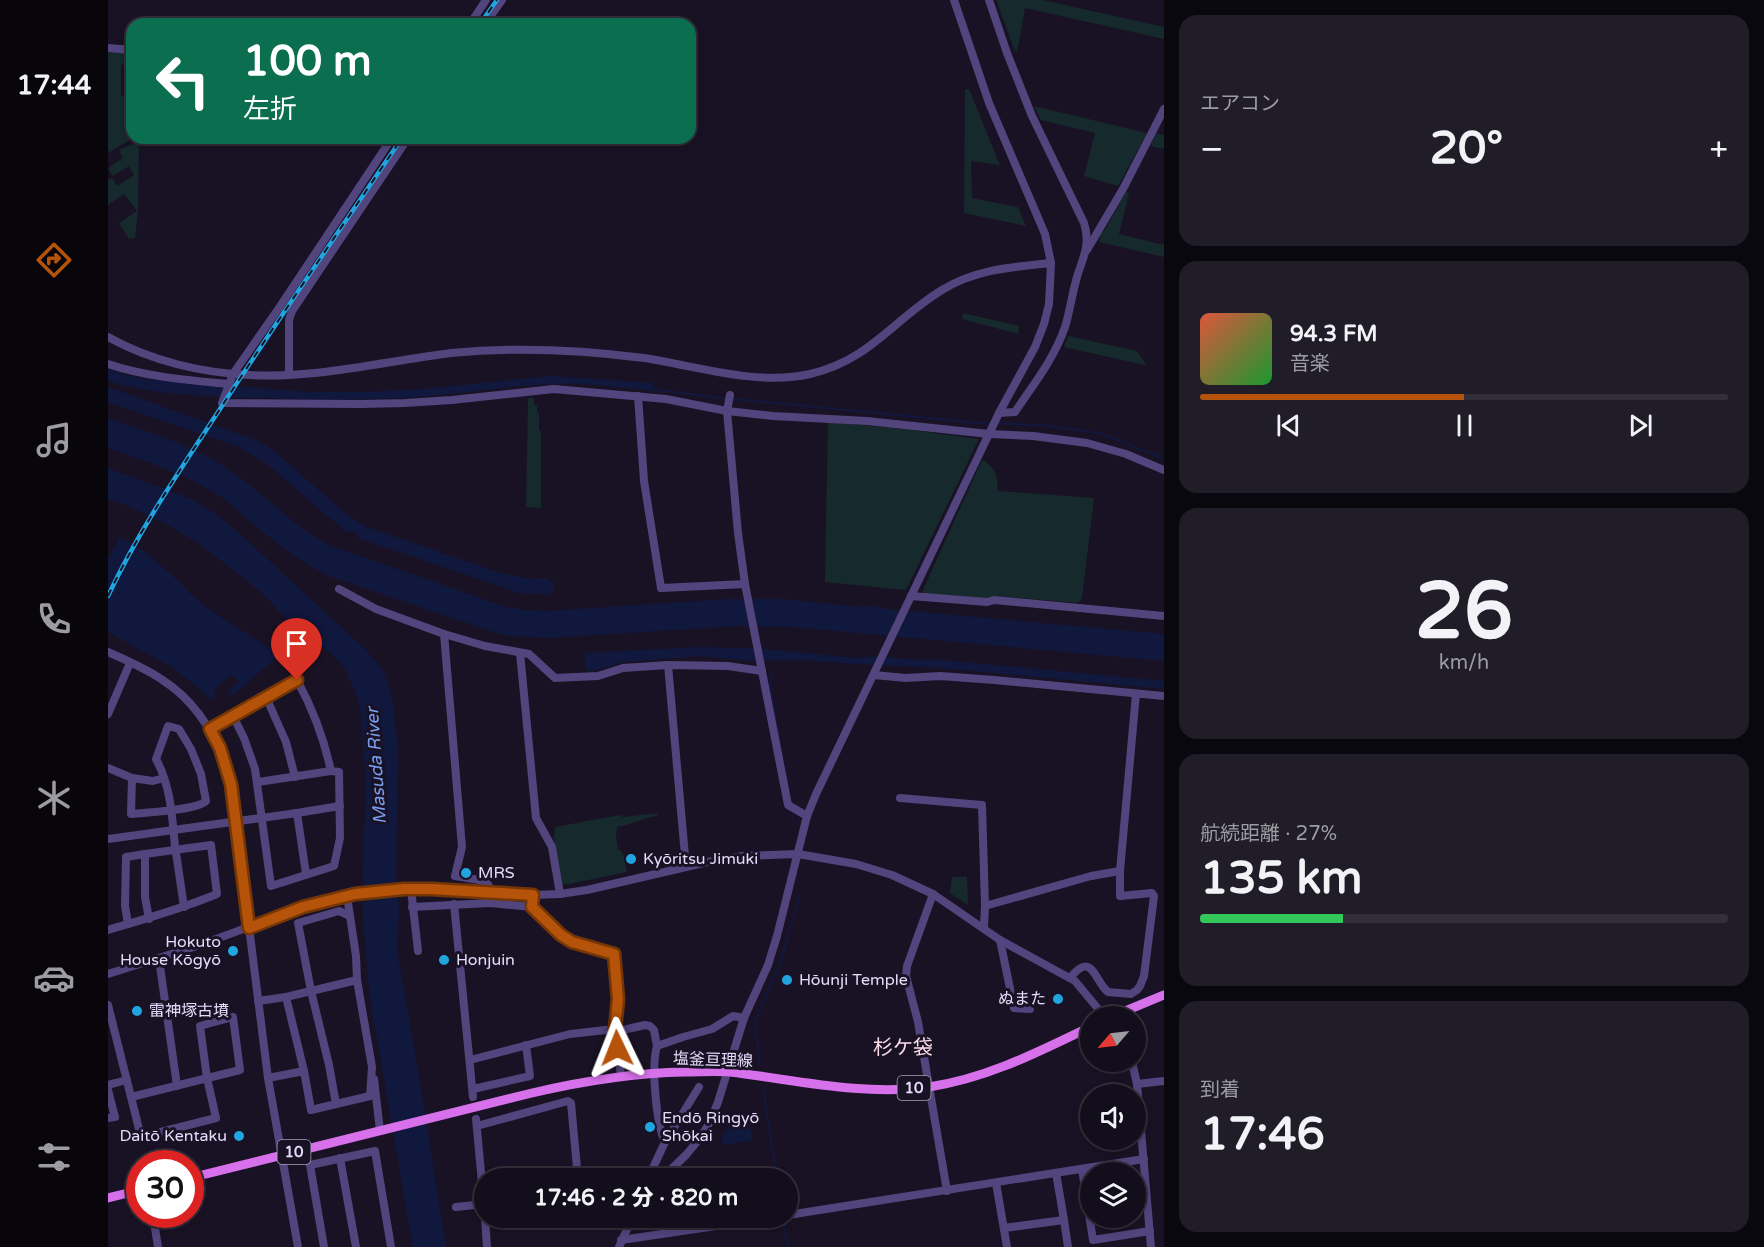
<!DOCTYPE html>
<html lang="ja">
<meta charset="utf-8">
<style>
body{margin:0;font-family:"Varela Round","Noto Sans JP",sans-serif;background:#201c28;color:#f1f3f6;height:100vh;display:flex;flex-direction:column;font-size:22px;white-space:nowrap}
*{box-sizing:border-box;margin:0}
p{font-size:20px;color:#9d9ca3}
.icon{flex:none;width:33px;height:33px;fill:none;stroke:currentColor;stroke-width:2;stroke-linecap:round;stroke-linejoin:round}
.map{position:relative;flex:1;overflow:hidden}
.drawer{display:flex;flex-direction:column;gap:15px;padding:15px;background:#0a080f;width:600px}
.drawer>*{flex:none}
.top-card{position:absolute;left:18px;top:18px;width:570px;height:126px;border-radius:18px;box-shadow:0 3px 9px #0003,0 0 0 2px #322e3a;background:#0b6e4f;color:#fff;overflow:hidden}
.needle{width:39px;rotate:242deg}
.controls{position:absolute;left:972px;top:1006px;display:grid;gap:12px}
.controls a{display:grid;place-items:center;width:66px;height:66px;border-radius:50%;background:#130e1b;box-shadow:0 3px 9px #0003,0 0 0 2px #322e3a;font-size:30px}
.speed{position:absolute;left:18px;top:1150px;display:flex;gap:12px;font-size:30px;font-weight:700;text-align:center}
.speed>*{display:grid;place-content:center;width:78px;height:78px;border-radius:50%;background:#130e1b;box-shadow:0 3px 9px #0003,0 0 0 2px #322e3a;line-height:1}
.speed .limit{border:9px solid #d22;background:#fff;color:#111}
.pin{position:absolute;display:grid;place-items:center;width:51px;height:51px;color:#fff;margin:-62px -26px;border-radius:50% 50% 50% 0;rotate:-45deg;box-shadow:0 0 6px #0007}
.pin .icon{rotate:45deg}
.me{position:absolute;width:66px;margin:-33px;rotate:358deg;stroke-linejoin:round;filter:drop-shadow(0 0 4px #0008)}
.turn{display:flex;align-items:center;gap:21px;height:126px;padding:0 18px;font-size:27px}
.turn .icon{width:78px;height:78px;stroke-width:2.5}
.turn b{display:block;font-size:42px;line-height:51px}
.big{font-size:45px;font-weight:800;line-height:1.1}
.drawer .widget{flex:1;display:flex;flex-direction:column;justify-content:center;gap:9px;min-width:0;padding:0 21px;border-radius:18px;background:#201c28}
.drawer .dial{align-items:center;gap:0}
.dial b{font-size:78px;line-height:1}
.song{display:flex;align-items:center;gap:18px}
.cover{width:72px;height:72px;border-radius:9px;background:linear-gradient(135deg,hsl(10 70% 55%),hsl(130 70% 35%))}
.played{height:6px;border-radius:3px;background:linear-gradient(90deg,#b45309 50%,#322e3a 50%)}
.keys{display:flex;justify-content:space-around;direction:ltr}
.heat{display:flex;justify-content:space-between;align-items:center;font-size:33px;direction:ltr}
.charge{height:9px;border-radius:4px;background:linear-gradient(90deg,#34c759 27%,#322e3a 0)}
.trip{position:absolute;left:366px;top:1168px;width:324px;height:60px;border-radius:30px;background:#130e1b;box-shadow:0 3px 9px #0003,0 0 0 2px #322e3a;font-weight:800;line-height:60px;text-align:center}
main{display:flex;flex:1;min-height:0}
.dock{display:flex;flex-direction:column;width:108px;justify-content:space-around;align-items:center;background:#08060b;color:#9d9ca3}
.dock .icon{width:42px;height:42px}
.dock .active{color:#b45309}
.dock b{font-size:27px;color:#f1f3f6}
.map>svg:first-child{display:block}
.green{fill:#16292d}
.water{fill:#11183e}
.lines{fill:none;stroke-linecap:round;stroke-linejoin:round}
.stream{stroke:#11183e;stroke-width:2}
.minor{stroke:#52447d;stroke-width:8}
.major{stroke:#d771eb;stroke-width:9}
.rail-casing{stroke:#21a5e0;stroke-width:4.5}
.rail{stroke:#191224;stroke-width:2;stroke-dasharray:7;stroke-linecap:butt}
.route-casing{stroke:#753606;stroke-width:15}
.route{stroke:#b45309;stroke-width:10}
.poi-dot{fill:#21a5e0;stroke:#191224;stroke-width:2}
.labels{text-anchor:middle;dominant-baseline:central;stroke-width:6;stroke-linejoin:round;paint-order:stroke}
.shield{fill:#191224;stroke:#a89fba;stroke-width:1.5}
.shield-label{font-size:15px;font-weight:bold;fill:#e5dbfa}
.poi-label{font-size:16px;fill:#e5dbfa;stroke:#191224;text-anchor:start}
.street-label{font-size:16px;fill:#e5dbfa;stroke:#191224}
.water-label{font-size:18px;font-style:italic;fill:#779dec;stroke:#191224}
.quarter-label{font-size:20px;fill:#fadce9;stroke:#191224}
</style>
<main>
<nav class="dock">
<b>17:44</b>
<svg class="icon active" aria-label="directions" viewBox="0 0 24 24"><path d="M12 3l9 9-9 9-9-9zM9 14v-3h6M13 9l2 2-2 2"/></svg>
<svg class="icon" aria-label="music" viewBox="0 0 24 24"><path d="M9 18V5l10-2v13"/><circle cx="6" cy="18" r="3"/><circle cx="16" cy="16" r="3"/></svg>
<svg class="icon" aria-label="phone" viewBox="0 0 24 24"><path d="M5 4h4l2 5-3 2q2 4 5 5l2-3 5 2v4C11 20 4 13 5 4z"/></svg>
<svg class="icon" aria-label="climate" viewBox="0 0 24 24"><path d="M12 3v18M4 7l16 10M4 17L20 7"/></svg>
<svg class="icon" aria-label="car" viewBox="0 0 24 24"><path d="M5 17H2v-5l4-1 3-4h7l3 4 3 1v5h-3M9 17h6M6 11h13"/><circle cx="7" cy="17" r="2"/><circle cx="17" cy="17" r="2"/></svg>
<svg class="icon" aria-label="filters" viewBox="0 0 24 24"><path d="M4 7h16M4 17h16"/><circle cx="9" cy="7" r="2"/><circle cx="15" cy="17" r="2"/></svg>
</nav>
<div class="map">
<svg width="1056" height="1247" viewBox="0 0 1056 1247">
<rect width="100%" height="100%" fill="#191224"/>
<g class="green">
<path d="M888 0H935L1056 27V39L917 8 909 52 907 51Z"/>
<path d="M0 50 24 52V64L13 65V96L24 97V138H25L0 153Z"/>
<path d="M857 89H861L892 165 863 161 864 198 910 207 918 226 856 213Z"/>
<path d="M926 106 1039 133 1010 186 976 176 987 133 933 120Z"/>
<path d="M1048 133 1056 135V149L1043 146Z"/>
<path d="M31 141 30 211 27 238 21 239 11 223 29 211 16 194 0 205V180L4 178 9 186 26 175 21 166 5 176 0 168 15 158 11 150Z"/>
<path d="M1018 192 1021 193 1011 234 1056 245V257L991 242 993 234 997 230Z"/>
<path d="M855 313 911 326 910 334 854 319Z"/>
<path d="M960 336 1029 351 1038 364 1036 365 956 347Z"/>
<path d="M420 398H426V405L429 406V413H431V431H433V508L418 507Z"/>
<path d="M720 422 796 429 871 439 798 590 717 582Z"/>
<path d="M874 460C888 467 889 476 890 491L986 498 974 598 970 603 888 596 882 599 817 594 814 592Z"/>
<path d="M551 813 549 816C535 818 523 825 509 827L508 836 510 849 515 853 519 872 456 885 454 884 446 837 447 827 512 815 515 817Z"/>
<path d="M844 877H859L860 905 842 893Z"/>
</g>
<g class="water">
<path d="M0 369 18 375 43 380 204 392H259L315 389 441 376 546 383 545 391C514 388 481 383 450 384 410 384 371 392 331 395 272 401 213 400 154 398 102 396 50 396 0 381Z"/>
<path d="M0 387 150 441 166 451 237 513 258 527 393 573 423 579 440 578 441 581H446V590L441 591V594L412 593 250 538 249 534 243 531 238 532 158 463 128 446 0 402Z"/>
<path d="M0 418C39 432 80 443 115 466 153 490 183 525 223 546L398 607 417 610 438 611 623 599H677L751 607 764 606 779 609 1056 634V661L686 627 628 626 440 638 395 635 221 576C192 562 169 544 145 524 134 514 122 503 110 495 76 473 37 461 0 448Z"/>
<path d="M0 468 83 499 105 512 129 531 258 650 273 667 281 686 285 703 290 749 288 880 291 907 289 950 311 1077 338 1247H305L262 998 255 922V867L258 784 252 705 245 686 237 669 225 655 187 628 152 591 90 543 62 526 23 507 0 499Z"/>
<path d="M12 538C38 548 59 572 80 590L81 594H83L96 606 164 650 166 655 165 661 125 695 120 691 131 682 125 676 119 677 106 690 108 695 103 700 81 680 62 666 0 632V558L10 541 9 539Z"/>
<path d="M592 647 656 649 750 658 771 656 808 660H835L1056 681V689L833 668 747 664 694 660 640 661 595 656 515 662 489 670 478 671 476 653Z"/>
<path d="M640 1112 645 1140 615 1145 614 1138 626 1115Z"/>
</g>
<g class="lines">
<g class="stream">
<path d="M544 389 619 399"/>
<path d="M625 399 870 423 931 425 991 433 1056 459"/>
<path d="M663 675 662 686 681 795"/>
<path d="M685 812 686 823"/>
<path d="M652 1065 647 1022 672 963 691 898"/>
<path d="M655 1088 669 1179"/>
<path d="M675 1221 680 1247"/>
</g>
<g class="minor">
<path d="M881 0 899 53 924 116 976 223C983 245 975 257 969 277 964 294 962 311 957 327 946 359 925 385 907 412L891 413"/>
<path d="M362 24 378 0"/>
<path d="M377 24 394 0"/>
<path d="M0 48 24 50"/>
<path d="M284 138 171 308 125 374 114 403 253 404 297 403 344 400 446 389 558 399 619 411 665 416 759 421 881 434 925 436 979 443 1018 454 1056 470"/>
<path d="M979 250 1015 189 1056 109"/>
<path d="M0 337C43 361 94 373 142 375 207 379 278 361 343 353 405 347 475 350 536 358 589 366 649 386 702 374 761 361 786 319 834 290 868 269 905 267 943 263"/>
<path d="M0 364C39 377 79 380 120 384"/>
<path d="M181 375V320L184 311 300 138"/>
<path d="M622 395 619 411 630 533 637 584 680 805 699 816"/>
<path d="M530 396 536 481 553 588 637 584"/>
<path d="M231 589 268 609 336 634 377 646 421 654 447 678 490 676 515 668 560 665 620 666 654 671"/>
<path d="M803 596 879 602 886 600 1056 616"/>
<path d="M336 634 354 847 347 876 377 881 381 886 382 893"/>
<path d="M0 652C18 660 37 668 53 679 91 703 112 741 123 784L160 1078 190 1247"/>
<path d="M412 653 428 818 444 847 452 894"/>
<path d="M560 665 578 867"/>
<path d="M766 675 798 678 832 676 886 680 1056 696"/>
<path d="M0 714 22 663"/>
<path d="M125 716 136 738 147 769 163 886 226 866 232 838 231 772 223 771C216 739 205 709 189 680L158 697 178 742 187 777"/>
<path d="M102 729 158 697"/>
<path d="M0 768 24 778 23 814C39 812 87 811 98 801L93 774 83 749 71 729 60 726 48 759C63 787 64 816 67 846 70 867 73 887 76 907"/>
<path d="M24 778 45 781 56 778"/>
<path d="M150 782 223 771"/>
<path d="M792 798 874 805 877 906 876 927"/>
<path d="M189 813 232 806"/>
<path d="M0 839 189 813 198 874"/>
<path d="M303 889 310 951"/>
<path d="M825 894 799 966 798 976 810 1022 839 1191"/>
<path d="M425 895 424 907 453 935 464 942 506 955 511 999 507 1029 513 1075"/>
<path d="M239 896 242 916"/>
<path d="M346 904 365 1097"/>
<path d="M877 906 983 876 1012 871"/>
<path d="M304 907 382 903 424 907"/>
<path d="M20 924 17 906 18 857 37 854"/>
<path d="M0 930C37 919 73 909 109 894L103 845 37 854V897L41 919"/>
<path d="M892 940 906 1008 922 1009"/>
<path d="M51 959 69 1086"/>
<path d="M0 974 92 945 195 907 247 894 296 889H324L425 895 452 894 479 890 604 861 635 856 690 854 748 864 784 875 825 894 892 940 967 981 997 1017"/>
<path d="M962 978C985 950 986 981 1000 992L1023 994 1029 990 1032 986 1036 976 1046 896 1044 893 1012 896V871L1028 694"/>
<path d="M178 997 196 1071"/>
<path d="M150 1001 178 997 249 980 264 1067 262 1096 203 1110 196 1071 160 1078"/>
<path d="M0 1005 33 1137 108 1118 99 1078 92 1026 125 1017 132 1070 23 1097"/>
<path d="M362 1060 462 1034 507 1029 515 1030 537 1025 542 1026 546 1030 549 1046"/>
<path d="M1024 1062 1029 1084 1043 1247"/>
<path d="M266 1079 272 1131"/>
<path d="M1029 1084 1056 1081"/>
<path d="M0 1085 19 1080"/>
<path d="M365 1089 422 1076 418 1045"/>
<path d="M0 1090 7 1117 0 1118"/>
<path d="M228 1104 221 1065 203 991 190 923 231 911 242 916 248 956 249 980"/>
<path d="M368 1119 376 1204"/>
<path d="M369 1126 460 1101 463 1103 470 1179 492 1174 544 1170"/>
<path d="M557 1142C548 1122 543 1067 549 1046L575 1037 604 1029 625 1016 636 1018"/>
<path d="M232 1158 248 1247"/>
<path d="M974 1169 985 1240 1042 1231"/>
<path d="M948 1173 956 1220"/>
<path d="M547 1179 544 1170 557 1142 591 1087"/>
<path d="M553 1179 578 1155 592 1138 602 1122 610 1102 636 1018 660 965 669 936 699 816 708 794 891 413 927 347 936 324 941 304 943 263 937 234 881 103 846 0"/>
<path d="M888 1183 899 1247"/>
<path d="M348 1207 376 1204"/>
<path d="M45 1215 50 1247"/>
<path d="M680 1215 1036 1159"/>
<path d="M377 1218 379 1247"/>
<path d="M896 1228 956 1220 960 1247"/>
<path d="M513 1240 662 1218"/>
<path d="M216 1247 202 1165 267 1151 283 1247"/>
<path d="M511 1247 524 1218"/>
</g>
<g class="major">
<path d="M1003 1017 1056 995"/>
<path d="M82 1178 424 1093C475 1081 524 1073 577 1072 592 1072 607 1071 622 1072 688 1080 755 1096 821 1087 880 1078 930 1052 982 1027"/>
<path d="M0 1198 32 1190"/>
</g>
<g class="rail-casing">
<g id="rail">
<path d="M372 24 389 0"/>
<path d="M0 596C31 530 72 470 112 409 171 318 233 228 294 138"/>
</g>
</g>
<use href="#rail" class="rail"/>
</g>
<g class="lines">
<g class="route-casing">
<path id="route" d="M189 680 102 729 112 748 123 784 141 928 195 907 247 894 296 889H324L425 895 424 907 453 935 464 942 506 954 510 999 507 1029 509 1048"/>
</g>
<use href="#route" class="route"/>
</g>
<g class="poi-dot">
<circle cx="523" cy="859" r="6"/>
<circle cx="358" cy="873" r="6"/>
<circle cx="125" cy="951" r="6"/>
<circle cx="336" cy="960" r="6"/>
<circle cx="679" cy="980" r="6"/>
<circle cx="950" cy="999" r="6"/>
<circle cx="29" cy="1011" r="6"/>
<circle cx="542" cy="1127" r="6"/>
<circle cx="131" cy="1136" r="6"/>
</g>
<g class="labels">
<g class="shield">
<rect x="789.5" y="1076" width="33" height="24" rx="4.5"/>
<rect x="169.5" y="1140" width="33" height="24" rx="4.5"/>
</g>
<g class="shield-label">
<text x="806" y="1088">10</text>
<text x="186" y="1152">10</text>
</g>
<g class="poi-label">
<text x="535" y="859">Kyōritsu Jimuki</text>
<text x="370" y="873">MRS</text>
<text x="113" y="942" text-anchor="end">Hokuto<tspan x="113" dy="18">House Kōgyō</tspan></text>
<text x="348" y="960">Honjuin</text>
<text x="691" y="980">Hōunji Temple</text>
<text x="938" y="999" text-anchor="end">ぬまた</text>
<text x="41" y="1011">雷神塚古墳</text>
<text x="554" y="1118">Endō Ringyō<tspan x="554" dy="18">Shōkai</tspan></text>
<text x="119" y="1136" text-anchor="end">Daitō Kentaku</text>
</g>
<g class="street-label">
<text transform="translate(605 1060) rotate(2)">塩釜亘理線</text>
</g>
<g class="water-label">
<text transform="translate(268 766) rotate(-94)">Masuda River</text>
</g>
<g class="quarter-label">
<text x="795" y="1048">杉ケ袋</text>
</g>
</g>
</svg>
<div class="controls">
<a><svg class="needle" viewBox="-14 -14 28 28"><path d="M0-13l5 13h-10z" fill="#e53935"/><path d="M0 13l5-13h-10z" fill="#9d9ca3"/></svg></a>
<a><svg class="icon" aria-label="sound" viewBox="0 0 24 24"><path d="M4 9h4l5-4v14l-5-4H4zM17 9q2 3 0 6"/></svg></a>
<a><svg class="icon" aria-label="layers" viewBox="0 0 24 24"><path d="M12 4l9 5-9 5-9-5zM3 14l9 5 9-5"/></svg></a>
</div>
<div class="speed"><div class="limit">30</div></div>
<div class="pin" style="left:189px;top:680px;background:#d93025"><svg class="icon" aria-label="arrive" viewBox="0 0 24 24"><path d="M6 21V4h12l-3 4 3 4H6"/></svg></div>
<svg class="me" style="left:509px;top:1048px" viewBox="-20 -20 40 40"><path d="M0-17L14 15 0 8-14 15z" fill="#b45309" stroke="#fff" stroke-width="4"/></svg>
<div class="trip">17:46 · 2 分 · 820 m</div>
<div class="top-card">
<div class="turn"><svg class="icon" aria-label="left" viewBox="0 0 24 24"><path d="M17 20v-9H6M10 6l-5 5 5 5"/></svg><div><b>100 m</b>左折</div></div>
</div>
</div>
<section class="drawer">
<div class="widget"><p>エアコン</p>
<div class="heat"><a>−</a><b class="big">20°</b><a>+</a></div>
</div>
<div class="widget">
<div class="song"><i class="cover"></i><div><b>94.3 FM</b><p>音楽</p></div></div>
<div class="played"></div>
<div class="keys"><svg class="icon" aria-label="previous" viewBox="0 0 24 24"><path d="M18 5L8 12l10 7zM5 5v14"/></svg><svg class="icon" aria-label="pause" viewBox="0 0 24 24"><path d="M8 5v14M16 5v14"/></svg><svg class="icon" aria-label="next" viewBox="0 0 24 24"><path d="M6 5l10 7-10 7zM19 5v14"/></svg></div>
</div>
<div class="widget dial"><b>26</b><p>km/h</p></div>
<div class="widget"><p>航続距離 · 27%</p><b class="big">135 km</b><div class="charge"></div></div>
<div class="widget"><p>到着</p><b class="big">17:46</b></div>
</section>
</main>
